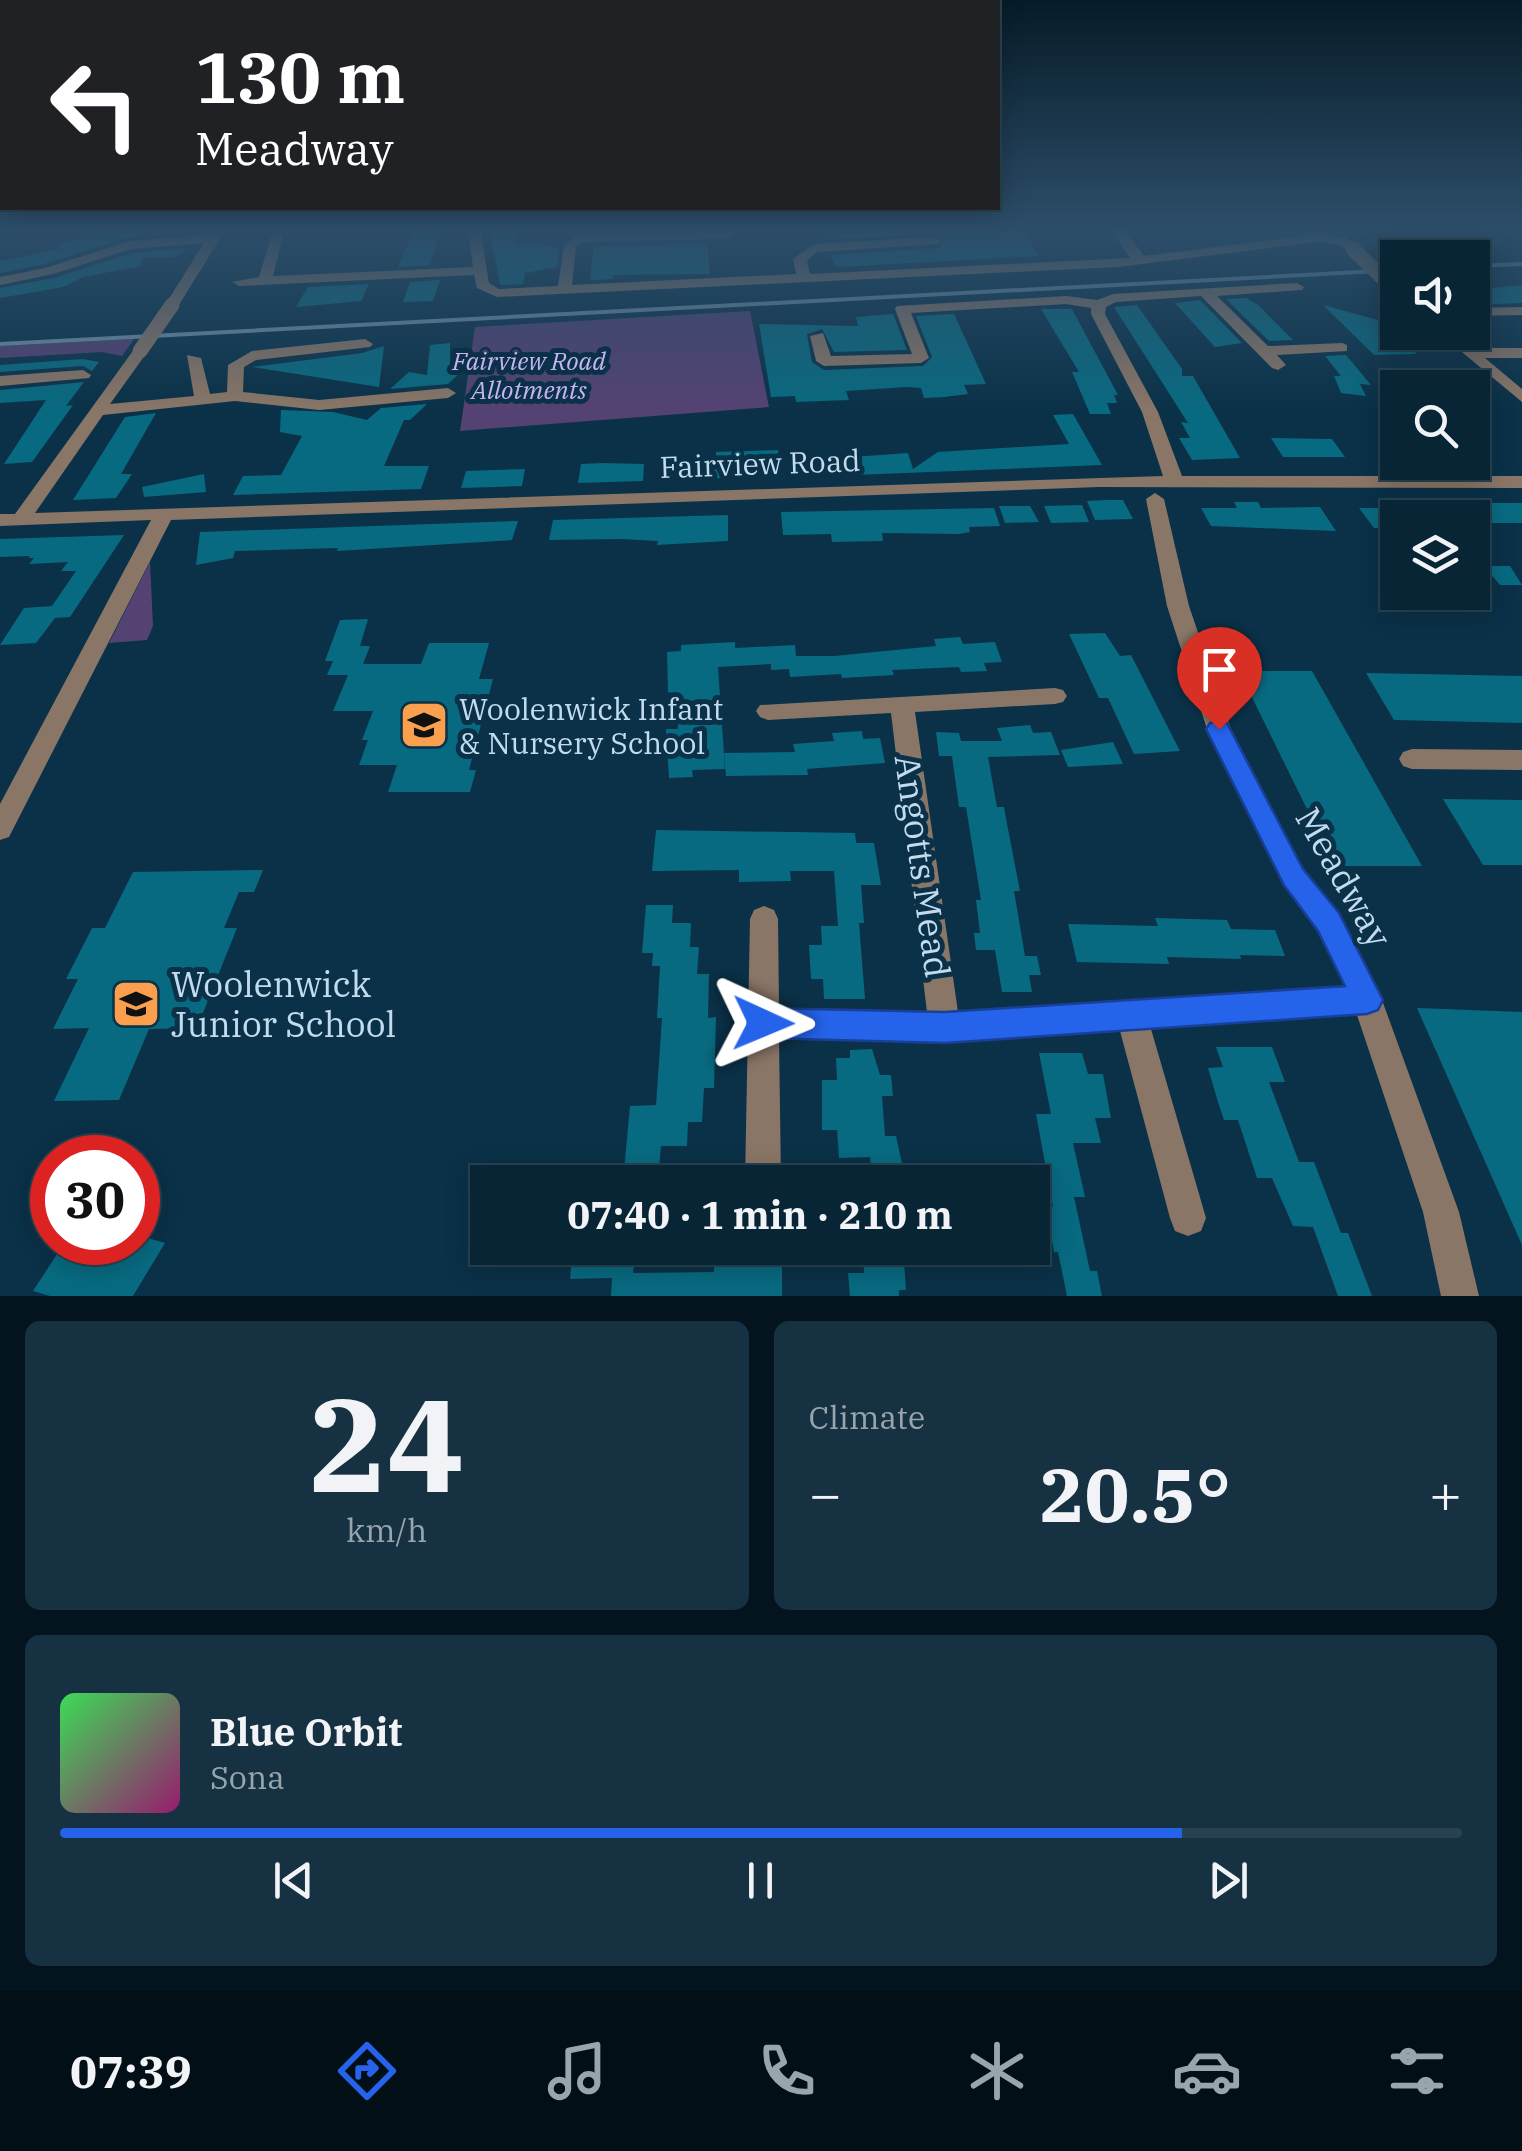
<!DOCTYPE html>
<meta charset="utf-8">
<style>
body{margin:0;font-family:"IBM Plex Serif",serif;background:#163142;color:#f1f3f6;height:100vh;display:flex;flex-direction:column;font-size:38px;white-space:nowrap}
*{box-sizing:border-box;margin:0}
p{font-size:32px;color:#98a5ad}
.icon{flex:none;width:55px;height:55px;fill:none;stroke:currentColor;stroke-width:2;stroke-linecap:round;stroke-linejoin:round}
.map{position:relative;height:1296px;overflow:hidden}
.side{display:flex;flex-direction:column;gap:25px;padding:25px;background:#04141e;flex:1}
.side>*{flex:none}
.guide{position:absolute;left:0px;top:0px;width:1000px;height:210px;box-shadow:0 5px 25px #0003,0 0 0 2px #294251;background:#202124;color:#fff;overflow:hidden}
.controls{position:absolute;left:1380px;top:240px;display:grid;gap:20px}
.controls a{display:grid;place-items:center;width:110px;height:110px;border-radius:0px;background:#082536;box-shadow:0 5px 25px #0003,0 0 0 2px #294251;font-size:50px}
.speed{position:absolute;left:30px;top:1135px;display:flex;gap:20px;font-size:50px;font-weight:700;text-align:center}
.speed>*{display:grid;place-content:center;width:130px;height:130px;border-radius:50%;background:#082536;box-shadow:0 5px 25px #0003,0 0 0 2px #294251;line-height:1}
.speed .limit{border:15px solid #d22;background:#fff;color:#111}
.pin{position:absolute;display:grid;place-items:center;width:85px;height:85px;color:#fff;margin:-102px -42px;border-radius:50% 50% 50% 0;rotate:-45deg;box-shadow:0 0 10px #0007}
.pin .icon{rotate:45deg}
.me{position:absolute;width:110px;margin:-55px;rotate:91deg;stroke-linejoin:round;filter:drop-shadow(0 0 8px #0008)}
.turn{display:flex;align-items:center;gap:35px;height:210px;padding:0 30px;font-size:45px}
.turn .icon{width:130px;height:130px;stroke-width:2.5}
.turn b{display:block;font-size:70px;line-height:85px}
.big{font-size:75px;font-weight:700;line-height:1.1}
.side .widget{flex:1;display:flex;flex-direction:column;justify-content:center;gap:15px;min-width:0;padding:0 35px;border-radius:15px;background:#163142}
.side .dial{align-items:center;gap:0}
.dial b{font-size:130px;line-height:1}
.song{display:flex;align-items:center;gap:30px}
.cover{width:120px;height:120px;border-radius:15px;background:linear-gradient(135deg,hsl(130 70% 55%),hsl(320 70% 35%))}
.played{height:10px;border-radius:5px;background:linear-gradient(90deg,#2563eb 80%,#294251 80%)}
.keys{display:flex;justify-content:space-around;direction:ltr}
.heat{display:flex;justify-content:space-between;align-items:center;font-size:55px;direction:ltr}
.side .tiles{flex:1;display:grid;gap:25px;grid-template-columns:1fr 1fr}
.widget:last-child{grid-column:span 2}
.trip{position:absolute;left:470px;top:1165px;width:580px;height:100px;border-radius:0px;background:#082536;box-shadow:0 5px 25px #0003,0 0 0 2px #294251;font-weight:700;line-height:100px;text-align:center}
.dock{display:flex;height:160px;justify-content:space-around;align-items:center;background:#030f16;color:#98a5ad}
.dock .icon{width:70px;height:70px}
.dock .selected{color:#2563eb}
.dock b{font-size:45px;color:#f1f3f6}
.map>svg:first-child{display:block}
.green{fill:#544273}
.building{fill:#086a80}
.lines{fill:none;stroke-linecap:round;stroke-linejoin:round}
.minor{fill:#8a7667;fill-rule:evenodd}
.rail{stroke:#7291a6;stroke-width:4}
.minor-bridge{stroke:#8a7667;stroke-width:15}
.route{fill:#2563eb;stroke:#184099;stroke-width:2.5}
.labels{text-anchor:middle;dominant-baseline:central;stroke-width:10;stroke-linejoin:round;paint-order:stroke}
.far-park-label{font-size:25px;font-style:italic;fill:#c9b3f4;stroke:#0a3148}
.street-label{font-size:30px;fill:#c2dbed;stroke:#0a3148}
.poi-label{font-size:30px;fill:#c2dbed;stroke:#0a3148;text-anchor:start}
.near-street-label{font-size:35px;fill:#c2dbed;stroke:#0a3148}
.near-poi-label{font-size:35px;fill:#c2dbed;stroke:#0a3148;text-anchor:start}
</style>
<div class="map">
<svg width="1522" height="1296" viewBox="0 0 1522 1296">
<rect width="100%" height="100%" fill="#0a3148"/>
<g class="green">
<path d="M750 311 769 407 460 431 475 327Z"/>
<path d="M134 339 122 356 102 352 0 358V346Z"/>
<path d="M150 562 153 626 147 640 109 643Z"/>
</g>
<g class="building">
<path d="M123 229H202L129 237 44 264 0 273V261L59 249 58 244Z"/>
<path d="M490 229H517L515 245 540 244 560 249 557 267 525 273 523 284 500 285Z"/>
<path d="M819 229H1023L1039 256 836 267 830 255 939 248 944 240 934 233 824 240Z"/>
<path d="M441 230 430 265 398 267 413 231Z"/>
<path d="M707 244 710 274 613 275V279L590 280 594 246Z"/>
<path d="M188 248 176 257 143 258 141 266 83 277 63 287 0 298V288L54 278 132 253Z"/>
<path d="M440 280 433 301 403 302 410 282Z"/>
<path d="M369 284 361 301 296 307 308 287Z"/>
<path d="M1522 285V303L1494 304 1472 290Z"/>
<path d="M1246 298 1258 305 1293 340 1269 341 1226 299Z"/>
<path d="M1200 300 1242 343 1215 347 1175 303Z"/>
<path d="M1137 305 1182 369V376H1193L1240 458 1192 460 1179 438H1190L1181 422 1188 423 1114 307Z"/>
<path d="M1323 305 1378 320 1417 354 1374 355Z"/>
<path d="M1041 309H1072L1118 395H1114L1117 403H1107L1111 414H1090L1072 372H1079Z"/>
<path d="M893 314 907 350 834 352 822 329 807 334 812 362 824 370 923 366 932 357 916 316 954 314 986 384 964 385 968 394 944 397 924 398 921 388 907 387 846 391 849 400 796 402 795 396 771 397 759 324 858 326 856 317Z"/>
<path d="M450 343V370L462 371 448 384 390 389 409 372 427 375 430 345Z"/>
<path d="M384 346 379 387 252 367 362 353Z"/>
<path d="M1346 355 1371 385 1360 384 1366 396 1341 393 1334 376H1341L1325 356Z"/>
<path d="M83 359 99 362 92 371 83 366 0 372V365Z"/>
<path d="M84 382 66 406 73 405 32 462 4 464 46 400 0 403V390Z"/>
<path d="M427 404 410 420H404L384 466H429L421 489 233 495 243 476 281 475 302 436 280 432 281 410 333 412 367 420 381 408Z"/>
<path d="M156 413 121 474H132L116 498 73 500 125 417Z"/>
<path d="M1073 414 1102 465 829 476 825 459 908 453 913 469 938 452 1069 444 1053 415Z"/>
<path d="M1271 438 1332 439 1345 457H1283Z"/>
<path d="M778 450 782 475 682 480V459L716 457V452Z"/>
<path d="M603 463 644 464 643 481 578 483 581 464Z"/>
<path d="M525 469 522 486 461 488 466 471Z"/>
<path d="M204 474 206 492 144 497 142 487Z"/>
<path d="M1106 500H1123L1133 519 1095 520 1087 501Z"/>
<path d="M1234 502H1258L1261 508 1320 507 1336 531 1211 526 1201 508H1237Z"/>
<rect x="1472" y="503" width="50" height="20"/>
<path d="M1082 505 1089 522 1051 523 1044 506Z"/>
<path d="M999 506H1030L1039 522 1005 523Z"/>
<path d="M994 508 1000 526 969 527 970 532 959 534 882 533 883 541 832 542 831 534 783 535 781 512Z"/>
<path d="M1359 508H1398V528H1374Z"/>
<path d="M728 515V541L657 545 658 541 621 539 549 540 553 520Z"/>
<path d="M518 521 512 540 337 551 338 548 235 551 233 558 196 565 200 532Z"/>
<path d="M124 535 70 617 55 618 36 643 0 645 24 608 52 606 76 571H61L68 562 29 564 34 558H28L30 556 0 557V539Z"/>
<path d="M1484 566H1510L1522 585H1500Z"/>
<path d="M368 619 360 646H370L363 664H421L429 643H489L479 679H493L469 770H476L470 792H388L397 765H359L368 740H362L373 711H333L348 675H327L333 661H325L340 620Z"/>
<path d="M1105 633 1120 656 1131 655 1180 751 1134 754 1108 698H1099L1069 634Z"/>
<path d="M960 637 963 644 995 642 1002 662 984 663 987 671 961 672 959 667 892 670 894 675 842 678 841 674 790 677 789 669 771 670V664L718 667 725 769 692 770 693 777 669 778 666 729H678V694L668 692 667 652 681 651V645L735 642V648L795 645 796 656H834L936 646 934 639Z"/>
<path d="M1239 671H1312L1422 866H1335Z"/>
<path d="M1366 673 1522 676V723L1394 720Z"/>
<path d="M1030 725 1033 733 1051 732 1060 755 988 757 997 807H1004L1007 824 1020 891H1014L1025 956H1037L1041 975H1029L1032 992H1002L995 950H976L974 933H980L976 900H981L966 807H959L952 756H939L936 732 959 733 961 741H1002L997 728Z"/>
<path d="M862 731 863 739 880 738 885 763 807 769 808 775 726 776 724 753 795 752 793 744 834 741 832 733Z"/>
<path d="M1113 742 1123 764 1068 767 1061 750Z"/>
<path d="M1443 799 1522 800V865H1483Z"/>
<path d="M656 830 855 833 856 843H874L881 885H861L864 923H859L865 999H824L823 979H811L809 945H822L821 926H838L834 871H790L791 881 739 882V870L652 871Z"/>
<path d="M263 870 254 892H239L224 928H237L197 1028 149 1029 119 1100 54 1101 89 1028 53 1029 78 979H66L92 928H105L133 872Z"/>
<path d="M646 905H673L672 923H691L690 947H699L697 974H709L708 1018 716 1017 714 1088H704L702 1122H688L687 1146H661L658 1182H623L630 1106 656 1105 662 1018H657L660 966H652L653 953H642Z"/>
<path d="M1155 918 1227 920 1231 929 1275 930 1285 956 1240 955 1241 959 1167 957 1169 964 1077 962 1068 924 1158 926Z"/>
<path d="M1417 1008 1522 1012V1245Z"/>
<path d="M1216 1047H1272L1285 1082H1269L1299 1162H1314L1341 1233H1348L1372 1296H1338L1313 1227 1293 1226 1272 1178H1257L1238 1120H1224L1218 1102 1208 1068 1223 1067Z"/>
<path d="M872 1049 880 1075H891L893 1096H882L885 1136H896L906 1182H872L870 1157 839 1158 837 1130H822V1080H837L836 1058H850V1050Z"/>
<path d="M1039 1053H1082L1088 1074H1103L1111 1118H1095L1101 1143H1073L1085 1197H1074L1090 1271H1097L1102 1296H1067L1058 1252H1054L1046 1207H1053L1036 1114H1051Z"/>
<path d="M138 1235 165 1243 133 1296H50L33 1291 65 1242H138Z"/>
<path d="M863 1248H903L906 1290H899V1296H850L848 1273H864Z"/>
<path d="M572 1257H635L633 1273 714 1272V1263L782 1262V1296H611L612 1278 570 1279Z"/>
</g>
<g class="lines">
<g class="minor">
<path d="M213 229 224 232 177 308 165 305 204 243 131 249 53 274 0 285V277L45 268 130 241 210 235Z"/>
<path d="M468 229H480L489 283 499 289 558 286 564 246 578 234 731 229 732 235 726 239 581 242 576 247 572 285 796 274 793 259 814 244 934 237 940 241 939 244 817 252 807 260 810 274 1130 258 1111 229H1124L1144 256 1317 234 1346 238 1360 249 1353 253 1337 244 1317 242 1118 267 497 297 477 288 474 275 239 286 232 282 259 277 271 236 277 232 283 236 273 276 473 267Z"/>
<path d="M1297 283 1304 287 1302 290 1217 296 1268 346 1342 343 1347 345V351L1277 355 1286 365 1278 370 1272 368 1201 296 1116 302 1106 307 1105 314 1158 412 1182 476H1522V488L1099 487 171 520 9 837 0 840V804L151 520 0 526V514H15L135 348 148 351 110 404 194 396 187 355 201 358 210 394 227 392 228 365 252 351 365 339 373 344 370 347 256 360 244 367 243 392 319 400 448 388 456 393 448 398 319 410 235 401 103 415 35 513 1163 476 1142 412 1091 314V308L1066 304 911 313 929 358 921 363 824 366 816 361 810 336 823 333 831 356 912 354 895 309 897 306 1066 296 1097 300 1113 294Z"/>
<path d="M1522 307V315L1472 316 1474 308Z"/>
<path d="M1438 332H1455L1474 348H1522V358H1485L1522 389V402Z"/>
<path d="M83 370 91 375 89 378 0 386V376Z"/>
<path d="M1155 493 1164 499 1189 606 1231 729 1303 869 1339 913 1382 1000 1459 1212 1479 1296H1441L1423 1212 1357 1015 1151 1029 1206 1218 1201 1231 1188 1236 1175 1231 1170 1218 1120 1031 945 1043 779 1038 781 1182H745L750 919 754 910 764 906 774 910 778 919 779 1008 927 1012 891 713 768 720 760 717 756 711 760 705 1055 688 1063 690 1067 696 1063 702 1055 704 915 712 958 1012 1345 987 1319 931 1283 885 1207 729 1167 606 1146 499Z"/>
<path d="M1412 749 1522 750V770L1412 769 1403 766 1399 759 1403 752Z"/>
</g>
<g class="rail">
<path d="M1472 266 1522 264"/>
<path d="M0 344 1398 270"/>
</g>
<g class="minor-bridge">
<path d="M1353 249 1387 282"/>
<path d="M140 351 172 305"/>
</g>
</g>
<linearGradient id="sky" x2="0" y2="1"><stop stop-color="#061b28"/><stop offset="0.56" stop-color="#2d4e6a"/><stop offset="1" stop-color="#2d4e6a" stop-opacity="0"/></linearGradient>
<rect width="1522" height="411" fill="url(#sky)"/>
<path class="route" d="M1219 720 1227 723 1303 869 1339 913 1383 1000 1378 1010 1367 1014 945 1043 763 1038 752 1034 747 1023 752 1013 763 1008 945 1012 1345 986 1318 931 1284 885 1206 729 1210 723Z"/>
<defs>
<g id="school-square" transform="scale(2.5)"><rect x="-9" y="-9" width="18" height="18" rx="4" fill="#fa9f4e" stroke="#0a3148"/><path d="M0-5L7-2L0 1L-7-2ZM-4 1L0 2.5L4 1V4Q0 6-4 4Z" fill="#111"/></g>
</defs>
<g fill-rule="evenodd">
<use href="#school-square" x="424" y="725"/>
<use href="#school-square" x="136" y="1004"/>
</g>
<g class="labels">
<g class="far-park-label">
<text x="529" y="360">Fairview Road<tspan x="529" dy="29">Allotments</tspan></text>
</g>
<g class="street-label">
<text transform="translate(760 463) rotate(-2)">Fairview Road</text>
</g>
<g class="poi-label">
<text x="459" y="708">Woolenwick Infant<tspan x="459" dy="34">&amp; Nursery School</tspan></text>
</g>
<g class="near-street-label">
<text transform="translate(923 866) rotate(82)">Angotts Mead</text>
<text transform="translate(1344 877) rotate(60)">Meadway</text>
</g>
<g class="near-poi-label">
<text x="171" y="984">Woolenwick<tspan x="171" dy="40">Junior School</tspan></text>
</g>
</g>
</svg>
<div class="controls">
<a><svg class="icon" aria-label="sound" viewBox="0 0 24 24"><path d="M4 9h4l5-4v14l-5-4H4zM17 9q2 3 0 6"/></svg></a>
<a><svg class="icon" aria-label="search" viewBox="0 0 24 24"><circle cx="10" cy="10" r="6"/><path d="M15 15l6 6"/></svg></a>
<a><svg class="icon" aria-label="layers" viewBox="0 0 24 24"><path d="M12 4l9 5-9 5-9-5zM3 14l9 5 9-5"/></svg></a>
</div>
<div class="speed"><div class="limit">30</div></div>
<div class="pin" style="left:1219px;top:729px;background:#d93025"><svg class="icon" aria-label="arrive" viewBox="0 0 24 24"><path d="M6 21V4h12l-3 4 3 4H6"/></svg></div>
<svg class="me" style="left:763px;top:1023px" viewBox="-20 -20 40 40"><path d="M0-17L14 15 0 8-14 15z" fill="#2563eb" stroke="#fff" stroke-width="4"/></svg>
<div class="trip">07:40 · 1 min · 210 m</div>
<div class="guide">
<div class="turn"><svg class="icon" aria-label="left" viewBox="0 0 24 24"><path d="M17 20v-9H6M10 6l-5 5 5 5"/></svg><div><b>130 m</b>Meadway</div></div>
</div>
</div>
<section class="side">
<div class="tiles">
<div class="widget dial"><b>24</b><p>km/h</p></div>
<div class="widget"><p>Climate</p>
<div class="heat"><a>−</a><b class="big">20.5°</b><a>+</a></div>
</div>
<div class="widget">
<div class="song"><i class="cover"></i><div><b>Blue Orbit</b><p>Sona</p></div></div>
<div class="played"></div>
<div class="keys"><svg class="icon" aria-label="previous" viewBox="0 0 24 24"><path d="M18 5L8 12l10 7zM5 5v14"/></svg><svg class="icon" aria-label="pause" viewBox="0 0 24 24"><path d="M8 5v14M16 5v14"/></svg><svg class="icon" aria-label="next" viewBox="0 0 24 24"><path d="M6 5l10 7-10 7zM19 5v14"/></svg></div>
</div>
</div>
</section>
<nav class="dock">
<b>07:39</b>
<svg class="icon selected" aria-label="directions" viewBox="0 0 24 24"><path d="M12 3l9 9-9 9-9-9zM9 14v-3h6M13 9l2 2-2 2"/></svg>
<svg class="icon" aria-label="music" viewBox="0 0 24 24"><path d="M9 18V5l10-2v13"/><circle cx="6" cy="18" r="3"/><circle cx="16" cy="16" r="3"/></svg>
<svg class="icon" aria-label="phone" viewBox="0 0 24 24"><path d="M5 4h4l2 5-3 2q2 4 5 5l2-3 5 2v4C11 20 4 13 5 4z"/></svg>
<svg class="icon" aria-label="climate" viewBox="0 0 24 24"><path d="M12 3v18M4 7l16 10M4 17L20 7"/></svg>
<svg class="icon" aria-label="car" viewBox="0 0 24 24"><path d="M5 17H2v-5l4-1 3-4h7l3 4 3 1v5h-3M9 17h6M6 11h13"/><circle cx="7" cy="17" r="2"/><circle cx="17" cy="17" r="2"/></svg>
<svg class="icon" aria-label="filters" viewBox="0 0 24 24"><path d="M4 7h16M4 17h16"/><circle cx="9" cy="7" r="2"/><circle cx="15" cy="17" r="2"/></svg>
</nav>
